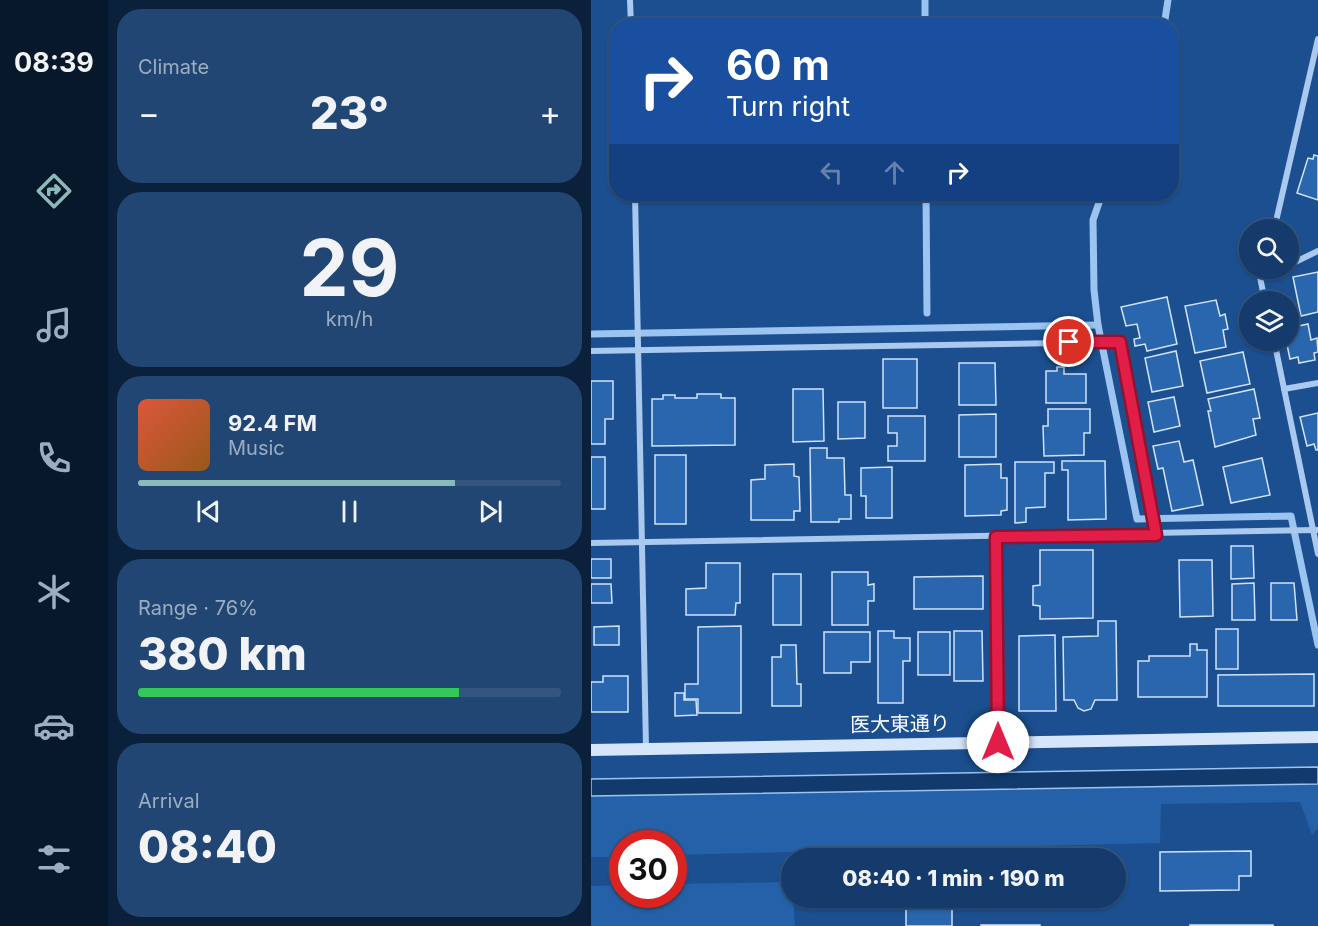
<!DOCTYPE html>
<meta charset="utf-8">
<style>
body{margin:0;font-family:Inter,"Noto Sans JP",sans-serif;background:#214673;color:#f1f3f6;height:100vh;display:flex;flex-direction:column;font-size:22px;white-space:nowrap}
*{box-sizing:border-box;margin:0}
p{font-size:20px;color:#9dadc1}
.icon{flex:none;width:33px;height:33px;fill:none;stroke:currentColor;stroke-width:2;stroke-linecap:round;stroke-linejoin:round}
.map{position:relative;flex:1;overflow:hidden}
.sheet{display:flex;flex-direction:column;gap:9px;padding:9px;background:#0b203b;width:483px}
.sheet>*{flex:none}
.hud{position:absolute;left:18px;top:18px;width:570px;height:183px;border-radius:24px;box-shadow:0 2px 4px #0004,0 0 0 2px #33557e;background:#1a4fa0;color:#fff;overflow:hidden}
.fabs{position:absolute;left:648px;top:219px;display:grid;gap:12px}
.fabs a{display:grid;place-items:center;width:60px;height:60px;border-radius:50%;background:#143b6b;box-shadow:0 2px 4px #0004,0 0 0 2px #33557e;font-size:30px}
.speed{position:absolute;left:18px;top:830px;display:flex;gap:12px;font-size:30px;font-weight:700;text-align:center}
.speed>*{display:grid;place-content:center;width:78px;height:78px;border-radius:50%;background:#143b6b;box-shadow:0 2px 4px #0004,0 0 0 2px #33557e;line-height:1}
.speed .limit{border:9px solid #d22;background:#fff;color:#111}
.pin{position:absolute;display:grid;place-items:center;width:51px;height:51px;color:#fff;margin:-26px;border:3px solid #fff;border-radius:50%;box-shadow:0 2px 6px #0007}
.me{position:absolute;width:66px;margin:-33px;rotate:0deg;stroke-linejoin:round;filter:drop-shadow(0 0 4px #0008)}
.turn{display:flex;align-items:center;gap:21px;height:126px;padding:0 18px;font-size:27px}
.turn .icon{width:78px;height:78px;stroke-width:2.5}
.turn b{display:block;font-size:42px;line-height:51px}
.lanes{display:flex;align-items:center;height:57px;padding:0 18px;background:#0003;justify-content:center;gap:30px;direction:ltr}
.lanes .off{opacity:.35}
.big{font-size:45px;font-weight:800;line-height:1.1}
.sheet .tile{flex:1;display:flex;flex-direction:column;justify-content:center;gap:9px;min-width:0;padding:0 21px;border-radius:24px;background:#214673}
.sheet .dial{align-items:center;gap:0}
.dial b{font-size:78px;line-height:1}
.song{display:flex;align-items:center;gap:18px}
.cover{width:72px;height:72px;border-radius:9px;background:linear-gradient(135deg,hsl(10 70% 55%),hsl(30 70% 35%))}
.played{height:6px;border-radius:3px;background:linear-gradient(90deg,#8bbbb9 75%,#33557e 75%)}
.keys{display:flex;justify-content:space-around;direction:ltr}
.heat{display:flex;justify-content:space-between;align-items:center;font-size:33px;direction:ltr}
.charge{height:9px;border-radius:4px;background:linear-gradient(90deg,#34c759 76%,#33557e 0)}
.trip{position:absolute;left:190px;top:848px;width:345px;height:60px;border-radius:30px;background:#143b6b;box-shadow:0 2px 4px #0004,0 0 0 2px #33557e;font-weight:800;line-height:60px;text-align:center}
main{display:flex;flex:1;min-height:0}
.menu{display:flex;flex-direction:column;width:108px;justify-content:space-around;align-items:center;background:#08182b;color:#9dadc1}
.menu .icon{width:42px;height:42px}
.menu .current{color:#8bbbb9}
.menu b{font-size:27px;color:#f1f3f6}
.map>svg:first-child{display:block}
.green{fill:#2461a8}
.water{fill:#123a6d;stroke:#9cc4f0;stroke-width:1.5}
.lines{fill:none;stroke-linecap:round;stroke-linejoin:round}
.stream{stroke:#9cc4f0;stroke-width:7}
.building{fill:#2a66ad;stroke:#cfe3fa;stroke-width:1.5}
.street{stroke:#a9c9ee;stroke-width:6}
.secondary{stroke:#d6e6fa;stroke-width:12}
.route-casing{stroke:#92132f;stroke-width:15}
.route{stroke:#e11d48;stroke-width:10}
.labels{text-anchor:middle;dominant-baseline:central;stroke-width:6;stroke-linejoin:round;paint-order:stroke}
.street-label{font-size:20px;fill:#fff;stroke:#1b4f8f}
</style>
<main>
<nav class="menu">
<b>08:39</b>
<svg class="icon current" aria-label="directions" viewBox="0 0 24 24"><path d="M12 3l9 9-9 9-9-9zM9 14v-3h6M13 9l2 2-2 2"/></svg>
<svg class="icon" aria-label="music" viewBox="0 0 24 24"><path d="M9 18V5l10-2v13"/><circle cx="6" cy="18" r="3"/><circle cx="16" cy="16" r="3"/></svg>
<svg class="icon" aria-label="phone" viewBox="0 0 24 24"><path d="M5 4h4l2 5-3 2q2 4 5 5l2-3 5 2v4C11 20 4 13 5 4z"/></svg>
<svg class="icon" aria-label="climate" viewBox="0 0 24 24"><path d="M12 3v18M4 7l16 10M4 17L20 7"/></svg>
<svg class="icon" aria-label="car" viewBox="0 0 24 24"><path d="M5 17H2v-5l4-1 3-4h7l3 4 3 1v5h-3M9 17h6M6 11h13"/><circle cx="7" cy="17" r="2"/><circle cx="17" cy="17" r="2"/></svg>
<svg class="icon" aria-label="filters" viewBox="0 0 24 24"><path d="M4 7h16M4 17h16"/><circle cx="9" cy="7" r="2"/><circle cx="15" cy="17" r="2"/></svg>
</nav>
<section class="sheet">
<div class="tile"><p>Climate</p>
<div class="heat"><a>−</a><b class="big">23°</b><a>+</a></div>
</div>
<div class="tile dial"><b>29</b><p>km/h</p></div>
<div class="tile">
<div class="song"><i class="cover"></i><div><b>92.4 FM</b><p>Music</p></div></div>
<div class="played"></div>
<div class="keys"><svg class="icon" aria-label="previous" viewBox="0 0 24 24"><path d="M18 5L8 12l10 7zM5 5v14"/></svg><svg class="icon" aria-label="pause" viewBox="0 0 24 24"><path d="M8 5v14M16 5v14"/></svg><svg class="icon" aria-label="next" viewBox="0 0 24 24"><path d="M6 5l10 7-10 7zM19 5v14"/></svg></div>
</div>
<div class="tile"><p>Range · 76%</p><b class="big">380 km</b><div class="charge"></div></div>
<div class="tile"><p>Arrival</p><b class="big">08:40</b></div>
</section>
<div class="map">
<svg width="727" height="926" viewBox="0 0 727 926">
<rect width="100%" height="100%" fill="#1b4f8f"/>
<g class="green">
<path d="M727 784V828L721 835 709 802 570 804 569 843 83 855 82 843H32L31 857H0V796Z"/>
<path d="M201 882 204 926H0V886L31 885 32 894H82L83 884Z"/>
</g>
<path class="water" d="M727 767V784L0 796V779Z"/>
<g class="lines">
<g class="stream">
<path d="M334 0V26"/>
<path d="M573 26 577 0"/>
<path d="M335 194 336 313"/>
<path d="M511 194 502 220 503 290 507 325 546 519 700 516 727 645"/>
<path d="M0 334 507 325"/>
</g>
</g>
<g class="building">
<path d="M723 155 727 156V200L706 193 717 158 722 159Z"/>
<path d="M727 272V312L710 316 702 277Z"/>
<path d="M576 297 586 344 556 351 554 344 544 346 543 339 549 338 546 324 535 326 530 307Z"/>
<path d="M625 300 629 316 634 314 637 329 632 330 635 347 604 353 594 306Z"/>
<path d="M717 324 720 340 726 338 727 352 723 353 724 360 708 363 707 357 699 359 695 340H698V328Z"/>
<path d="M585 351 592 386 561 392 554 358Z"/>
<path d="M652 352 659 384 616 393 609 361Z"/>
<rect x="292" y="359" width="34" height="49"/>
<path d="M368 363H404L405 405H368Z"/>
<path d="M466 367H473V374H495V403H455V371H466Z"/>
<path d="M0 381H22V419H14V444H0Z"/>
<path d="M202 389H232L233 441 202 442Z"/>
<path d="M663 389 669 418 662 419 665 435 624 447 617 411H620L617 399Z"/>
<path d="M106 394H130V398H144V445L61 446V399H72V395H84V398H106Z"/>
<path d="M583 397 589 426 563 432 557 402Z"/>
<path d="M247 402H274V438L247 439Z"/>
<path d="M457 409H499V433H493V455L453 456 452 426H457Z"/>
<path d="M727 413V450H725L723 444 716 446 709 417Z"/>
<path d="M405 414V457H368V415Z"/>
<path d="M297 416H334V461H297V446H306V433H297Z"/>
<path d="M588 441 593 462 602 460 612 505 581 511 572 468 567 469 562 446Z"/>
<path d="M219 448H236V458H253L254 495H260V519H248V522H220Z"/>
<rect x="64" y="455" width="31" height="69"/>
<rect x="0" y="457" width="14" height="52"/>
<path d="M671 458 679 495 640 503 632 467Z"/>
<path d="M471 461H514L515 519 477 520V470H471Z"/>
<path d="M424 462H463V473H454V507L435 508V522L424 523Z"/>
<path d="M203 464V476L208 477 209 511H203V520H160V480L174 479V465Z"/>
<path d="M410 464V478H416V510L410 511V515L374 516V465Z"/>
<path d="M301 467V518H275V496H270V468Z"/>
<path d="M640 546H662L663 578 640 579Z"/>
<path d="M449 550H502V618L449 619V606L442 605V586L449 585Z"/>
<rect x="0" y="559" width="20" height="19"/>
<path d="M588 560H621L622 616 589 617Z"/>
<path d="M115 563H149V603H145L144 615H95V589L115 588Z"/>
<path d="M241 572H277V585L283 584V601H277V625H241Z"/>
<rect x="182" y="574" width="28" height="51"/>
<path d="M392 576V609H323V577Z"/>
<path d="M663 583 664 620H641V584Z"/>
<path d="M680 583H703L706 620H680Z"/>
<path d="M0 584H20L21 603H0Z"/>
<path d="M507 621H525L526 700H504L500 709 493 711 487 708 483 700H473L472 637 507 636Z"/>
<path d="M28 626V645H3V627Z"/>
<path d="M150 626V713H107V699H94V684H107V627Z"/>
<rect x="625" y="629" width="22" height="40"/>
<path d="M287 631H303V638H319V661H312V703H287Z"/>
<path d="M363 631H391L392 681H363Z"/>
<path d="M233 632H279V662H260V673H233Z"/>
<rect x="327" y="632" width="32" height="43"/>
<path d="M464 635 465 711H428V636Z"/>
<path d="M599 644H606V650H616V697H547V661H558V656H599Z"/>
<path d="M190 645H205L206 684H210V706H181V657H190Z"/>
<path d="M723 674V706H627V675Z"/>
<path d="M12 676H37V712H0V682H12Z"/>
<path d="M84 693H93V700H105L106 715 84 716Z"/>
<path d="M660 851V876H648V890L569 891V852Z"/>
<rect x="315" y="907" width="46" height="19"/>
<rect x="390" y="925" width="59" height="1"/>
<rect x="599" y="925" width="83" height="1"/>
</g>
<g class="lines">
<g class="street">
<path d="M39 0 40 26"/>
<path d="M44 194 55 748"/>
<path d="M683 230 727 39"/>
<path d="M698 265 727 251"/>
<path d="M674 302 669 277 689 268"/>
<path d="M683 340 727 554"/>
<path d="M0 351 529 342 565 535"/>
<path d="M693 389 727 383"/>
<path d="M405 537 407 742"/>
<path d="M0 543 727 530"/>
</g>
<path class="secondary" d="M0 750 727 737"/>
</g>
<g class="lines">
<g class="route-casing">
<path id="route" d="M407 742 405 537 565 535 529 342H478"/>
</g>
<use href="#route" class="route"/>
</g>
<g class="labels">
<g class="street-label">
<text transform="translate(309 724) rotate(-1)">医大東通り</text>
</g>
</g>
</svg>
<div class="fabs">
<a><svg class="icon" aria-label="search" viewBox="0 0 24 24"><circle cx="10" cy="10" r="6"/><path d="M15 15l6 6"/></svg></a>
<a><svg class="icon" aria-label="layers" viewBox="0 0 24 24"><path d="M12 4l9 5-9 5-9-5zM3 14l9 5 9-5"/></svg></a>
</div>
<div class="speed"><div class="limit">30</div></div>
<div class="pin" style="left:478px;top:342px;background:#d93025"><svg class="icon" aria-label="arrive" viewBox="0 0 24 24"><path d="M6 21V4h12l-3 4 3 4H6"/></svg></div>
<svg class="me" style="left:407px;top:742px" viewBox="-20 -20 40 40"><circle r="19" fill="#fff"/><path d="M0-13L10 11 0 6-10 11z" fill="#e11d48"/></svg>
<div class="trip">08:40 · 1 min · 190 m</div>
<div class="hud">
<div class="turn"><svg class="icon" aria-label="right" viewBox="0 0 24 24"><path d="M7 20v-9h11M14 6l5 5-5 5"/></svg><div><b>60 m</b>Turn right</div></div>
<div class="lanes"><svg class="icon off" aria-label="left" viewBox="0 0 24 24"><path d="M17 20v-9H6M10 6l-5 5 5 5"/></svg><svg class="icon off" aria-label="ahead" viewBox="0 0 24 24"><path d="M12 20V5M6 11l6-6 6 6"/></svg><svg class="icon" aria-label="right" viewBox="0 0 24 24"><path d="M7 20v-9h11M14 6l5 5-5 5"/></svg></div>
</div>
</div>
</main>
